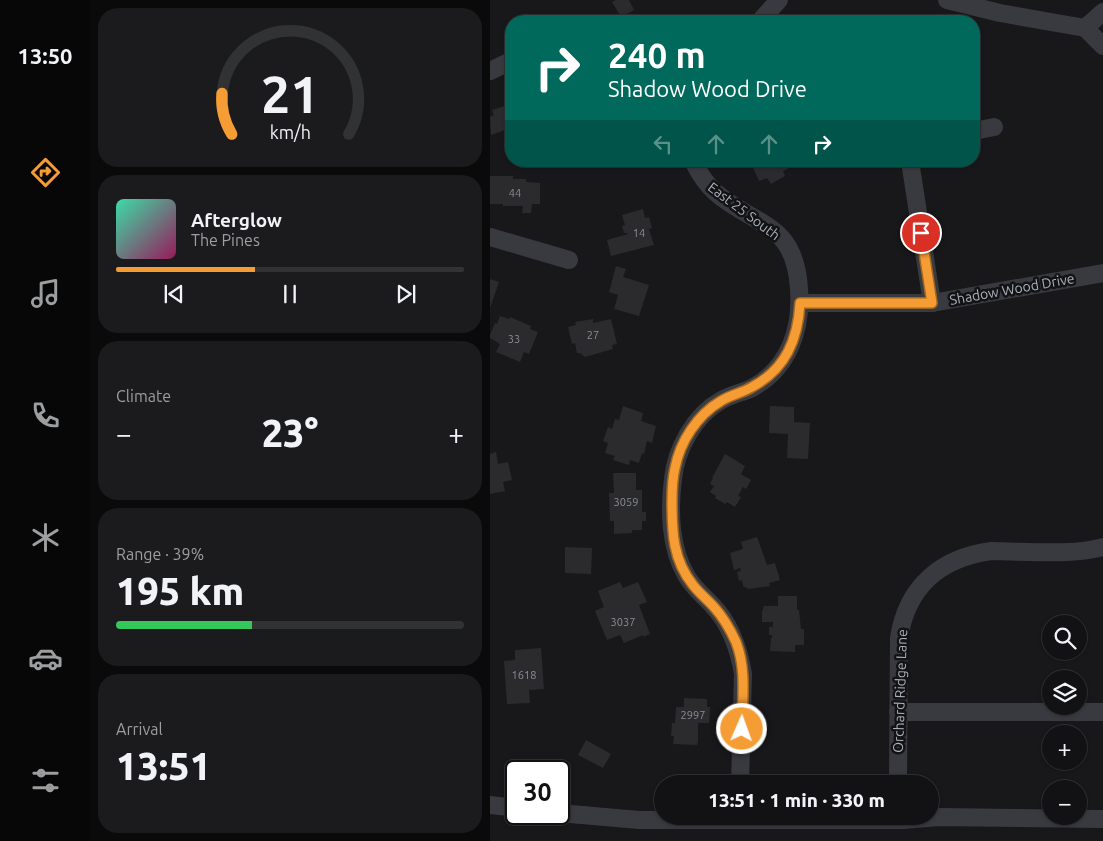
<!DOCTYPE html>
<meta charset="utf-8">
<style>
body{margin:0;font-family:Ubuntu,sans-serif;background:#1b1b1d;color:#f1f3f6;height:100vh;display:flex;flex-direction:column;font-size:19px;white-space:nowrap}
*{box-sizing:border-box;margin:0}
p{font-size:16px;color:#9c9ea0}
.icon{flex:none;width:28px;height:28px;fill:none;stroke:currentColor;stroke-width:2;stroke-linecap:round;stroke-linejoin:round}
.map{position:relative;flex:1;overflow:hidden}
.details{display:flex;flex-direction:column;gap:8px;padding:8px;background:#0a0a0b;width:400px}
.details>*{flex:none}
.guide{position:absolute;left:15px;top:15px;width:475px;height:152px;border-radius:20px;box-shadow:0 1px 4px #0004,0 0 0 1px #313234;background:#00695c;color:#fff;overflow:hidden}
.buttons{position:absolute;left:552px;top:615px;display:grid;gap:10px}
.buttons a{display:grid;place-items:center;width:45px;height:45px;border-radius:50%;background:#121214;box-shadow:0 1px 4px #0004,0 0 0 1px #313234;font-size:25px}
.speed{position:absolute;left:15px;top:760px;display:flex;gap:10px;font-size:25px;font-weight:700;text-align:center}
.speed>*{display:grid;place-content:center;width:65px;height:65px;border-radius:50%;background:#121214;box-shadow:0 1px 4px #0004,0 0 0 1px #313234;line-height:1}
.speed .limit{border:2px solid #111;border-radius:8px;background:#fff;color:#111}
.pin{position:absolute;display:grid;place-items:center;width:42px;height:42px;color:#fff;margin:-21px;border:2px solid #fff;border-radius:50%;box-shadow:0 1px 5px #0007}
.me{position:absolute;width:55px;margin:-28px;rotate:2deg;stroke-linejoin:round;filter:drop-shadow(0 0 4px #0008)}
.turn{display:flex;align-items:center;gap:18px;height:105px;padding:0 20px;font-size:22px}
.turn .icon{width:65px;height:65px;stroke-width:2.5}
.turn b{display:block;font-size:35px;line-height:42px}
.lanes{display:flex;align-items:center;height:48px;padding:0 20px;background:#0003;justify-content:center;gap:25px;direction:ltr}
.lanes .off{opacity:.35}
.big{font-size:38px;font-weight:800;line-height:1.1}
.details .widget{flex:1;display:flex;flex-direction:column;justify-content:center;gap:8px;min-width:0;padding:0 18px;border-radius:20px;background:#1b1b1d}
.details .dial{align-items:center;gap:0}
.dial svg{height:130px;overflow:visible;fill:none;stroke:#313234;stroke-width:7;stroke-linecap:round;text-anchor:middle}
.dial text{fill:#f1f3f6;stroke:none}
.song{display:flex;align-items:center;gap:15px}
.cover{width:60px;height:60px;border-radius:8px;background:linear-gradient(135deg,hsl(160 70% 55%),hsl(330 70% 35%))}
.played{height:5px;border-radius:2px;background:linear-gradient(90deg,#f59c34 40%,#313234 40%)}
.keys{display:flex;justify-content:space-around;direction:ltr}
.heat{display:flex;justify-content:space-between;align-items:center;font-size:28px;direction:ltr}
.charge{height:8px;border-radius:4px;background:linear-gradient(90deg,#34c759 39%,#313234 0)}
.trip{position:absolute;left:164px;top:775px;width:285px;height:50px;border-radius:25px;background:#121214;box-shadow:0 1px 4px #0004,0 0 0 1px #313234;font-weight:800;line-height:50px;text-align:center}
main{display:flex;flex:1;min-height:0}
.tabs{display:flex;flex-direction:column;width:90px;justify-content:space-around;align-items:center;background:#070708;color:#9c9ea0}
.tabs .icon{width:35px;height:35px}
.tabs .on{color:#f59c34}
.tabs b{font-size:22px;color:#f1f3f6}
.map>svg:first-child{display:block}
.building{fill:#2b2b2e}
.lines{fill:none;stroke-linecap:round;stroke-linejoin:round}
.minor{stroke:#383a3f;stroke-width:18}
.route-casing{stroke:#9f6522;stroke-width:12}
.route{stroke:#f59c34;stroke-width:9}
.labels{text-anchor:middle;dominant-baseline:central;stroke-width:5;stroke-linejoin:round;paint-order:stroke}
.number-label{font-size:11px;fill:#8a8f96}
.street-label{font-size:14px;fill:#aab1ba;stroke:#131315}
</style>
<main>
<nav class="tabs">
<b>13:50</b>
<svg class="icon on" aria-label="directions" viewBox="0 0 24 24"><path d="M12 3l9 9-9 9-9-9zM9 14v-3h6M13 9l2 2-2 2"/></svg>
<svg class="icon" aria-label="music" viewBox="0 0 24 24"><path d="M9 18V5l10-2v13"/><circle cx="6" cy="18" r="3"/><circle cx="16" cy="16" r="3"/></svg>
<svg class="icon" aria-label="phone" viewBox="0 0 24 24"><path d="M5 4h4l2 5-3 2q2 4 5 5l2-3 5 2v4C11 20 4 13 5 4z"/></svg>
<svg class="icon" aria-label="climate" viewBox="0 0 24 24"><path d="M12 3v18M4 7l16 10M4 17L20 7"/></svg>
<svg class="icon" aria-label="car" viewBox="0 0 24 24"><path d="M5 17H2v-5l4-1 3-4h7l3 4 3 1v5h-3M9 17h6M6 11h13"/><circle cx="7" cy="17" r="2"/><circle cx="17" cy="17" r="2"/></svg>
<svg class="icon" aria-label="filters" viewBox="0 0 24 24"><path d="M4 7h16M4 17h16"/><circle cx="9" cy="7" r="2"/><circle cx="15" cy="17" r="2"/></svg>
</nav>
<section class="details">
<div class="widget dial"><svg viewBox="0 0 100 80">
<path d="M14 69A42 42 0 1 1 86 69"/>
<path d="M14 69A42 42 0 0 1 8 44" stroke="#f59c34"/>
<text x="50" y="56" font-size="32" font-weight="700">21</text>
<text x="50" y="72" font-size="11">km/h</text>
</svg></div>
<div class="widget">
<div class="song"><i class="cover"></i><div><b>Afterglow</b><p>The Pines</p></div></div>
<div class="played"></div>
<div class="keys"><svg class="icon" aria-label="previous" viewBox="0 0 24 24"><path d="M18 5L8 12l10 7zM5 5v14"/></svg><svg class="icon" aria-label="pause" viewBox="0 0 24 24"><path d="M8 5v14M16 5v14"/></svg><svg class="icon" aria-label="next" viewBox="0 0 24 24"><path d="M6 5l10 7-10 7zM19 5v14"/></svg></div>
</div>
<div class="widget"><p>Climate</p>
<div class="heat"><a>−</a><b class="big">23°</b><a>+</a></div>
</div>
<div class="widget"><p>Range · 39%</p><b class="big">195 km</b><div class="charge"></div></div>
<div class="widget"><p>Arrival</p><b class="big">13:51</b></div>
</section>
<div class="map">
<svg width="613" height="841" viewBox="0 0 613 841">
<rect width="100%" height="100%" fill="#18181a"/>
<g class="building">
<path d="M126 0H139L144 10 131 17 122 2Z"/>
<path d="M21 104V128L1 135 0 117 4 115 2 110Z"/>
<path d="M266 161H317L310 164V163L293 171 295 176 281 184 277 178 269 181 262 165 267 163Z"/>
<path d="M0 176H23V179H36V182L50 183V204H42L41 213H32L33 206H13V204H0Z"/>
<path d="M153 209 155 218 159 217 162 228 159 229 164 245 121 256 117 240 138 234 137 233H134L132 226 135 225 132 215Z"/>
<path d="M126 266 136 269 133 277 159 285 149 316 124 309 128 295 119 292Z"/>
<path d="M0 279 9 282 0 308Z"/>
<path d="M10 316 20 319V317L41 326 40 329 48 332 39 354 34 352 30 362 6 352 10 344 0 338V335L5 323 7 324Z"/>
<path d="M103 319V323L121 319 127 344 122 345 123 349 95 357 90 353H87L85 343 82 344 78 327 86 325 85 322Z"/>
<path d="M133 406 153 413 151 421 166 426 162 443 157 441 154 454 152 453 149 463 140 460 139 465 123 460 125 456 115 453 118 443 113 441 118 427 122 429 125 419 129 420Z"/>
<path d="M280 406 304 407V422L320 423 318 459 297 458 298 434 279 433Z"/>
<path d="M6 452 8 464 18 462 22 480 13 482 15 491 0 494V454Z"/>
<path d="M235 454 255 466 251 474 261 480 256 489 253 487 248 496 251 497 245 507 237 502 235 504 225 498 226 496 220 492 224 486 220 484 223 478H222Z"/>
<path d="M123 473H146V490H152V512H156V521H152V530H142V533L124 534V521H120L119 493H124Z"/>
<path d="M267 537 277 565 285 563 290 580 279 583 280 586 259 589 253 586 252 580 249 581 247 572 251 571 250 568 244 570 240 553 253 549 251 542Z"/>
<path d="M75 547 102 548 101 574 75 573Z"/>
<path d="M130 582 133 588 148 582 157 602 149 605 160 634 153 637V635L134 643 130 635 117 640 105 611 114 607 108 591Z"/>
<path d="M288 596H307V610H309L311 629H314V645H305V652L280 651 281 638H282V635H279V627H283V622H272V612L274 606H288Z"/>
<path d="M51 648 54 689 39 690 40 703 17 704 14 661 25 660V650Z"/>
<path d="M194 698 217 699V707H220L219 723H208V741L207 745 183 744 184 736H181L182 723H185L186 707H194Z"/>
<path d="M96 740 121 754 113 768 88 755Z"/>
</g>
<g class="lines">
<g class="minor">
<path d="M457 0 510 13 595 28 613 46"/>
<path d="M270 21 289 0"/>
<path d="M595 28 613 12"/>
<path d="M0 71 21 61"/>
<path d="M484 131 504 127"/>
<path d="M203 161C209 173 215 183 225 192 265 227 305 221 309 289 312 329 299 368 262 388 251 393 240 395 230 401 204 416 186 449 183 479 179 510 180 548 196 575 203 588 214 596 223 606 241 625 249 649 253 674L250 784"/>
<path d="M420 161 442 303"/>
<path d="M0 237 79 260"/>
<path d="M310 303H442L613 273"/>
<path d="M408 712H613"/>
<path d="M408 784 409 638C417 586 451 558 501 551 533 551 583 556 613 547"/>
<path d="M0 805 26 808"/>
<path d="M69 813 149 820H413L449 817 613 819"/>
</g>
</g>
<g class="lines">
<g class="route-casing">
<path id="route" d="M252 729C252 700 257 670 246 642 240 629 233 617 224 607 217 599 209 593 203 585 183 560 182 533 182 502 182 491 182 480 185 468 190 442 207 415 231 401 240 395 252 393 262 387 296 369 308 339 310 303H442L431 233"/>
</g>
<use href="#route" class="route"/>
</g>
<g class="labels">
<g class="number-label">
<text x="25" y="193">44</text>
<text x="149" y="233">14</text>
<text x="103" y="335">27</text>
<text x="24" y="339">33</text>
<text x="136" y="502">3059</text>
<text x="133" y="622">3037</text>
<text x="34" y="675">1618</text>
<text x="203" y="715">2997</text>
</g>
<g class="street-label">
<text transform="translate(254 211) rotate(37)">East 25 South</text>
<text transform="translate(522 289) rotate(-10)">Shadow Wood Drive</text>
<text transform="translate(410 691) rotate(-88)">Orchard Ridge Lane</text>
</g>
</g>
</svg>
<div class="buttons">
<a><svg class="icon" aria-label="search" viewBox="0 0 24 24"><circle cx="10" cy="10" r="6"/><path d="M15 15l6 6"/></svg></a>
<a><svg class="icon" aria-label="layers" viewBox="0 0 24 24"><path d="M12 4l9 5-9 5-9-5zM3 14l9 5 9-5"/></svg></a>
<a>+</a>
<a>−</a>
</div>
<div class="speed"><div class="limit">30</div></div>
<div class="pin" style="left:431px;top:233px;background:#d93025"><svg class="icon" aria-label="arrive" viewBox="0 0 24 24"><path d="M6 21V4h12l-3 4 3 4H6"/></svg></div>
<svg class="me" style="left:252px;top:729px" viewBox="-20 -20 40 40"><circle r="17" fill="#f59c34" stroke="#fff" stroke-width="3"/><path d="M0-11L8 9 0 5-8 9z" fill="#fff"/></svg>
<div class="trip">13:51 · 1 min · 330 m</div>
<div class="guide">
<div class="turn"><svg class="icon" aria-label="right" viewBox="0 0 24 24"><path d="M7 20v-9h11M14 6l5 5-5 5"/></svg><div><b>240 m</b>Shadow Wood Drive</div></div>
<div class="lanes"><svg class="icon off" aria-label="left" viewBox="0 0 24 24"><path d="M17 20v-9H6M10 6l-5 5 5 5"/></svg><svg class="icon off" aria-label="ahead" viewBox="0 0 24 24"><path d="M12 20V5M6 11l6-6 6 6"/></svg><svg class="icon off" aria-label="ahead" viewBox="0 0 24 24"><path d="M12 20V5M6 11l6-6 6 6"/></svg><svg class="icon" aria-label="right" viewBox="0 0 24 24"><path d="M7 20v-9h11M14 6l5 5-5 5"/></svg></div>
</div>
</div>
</main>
